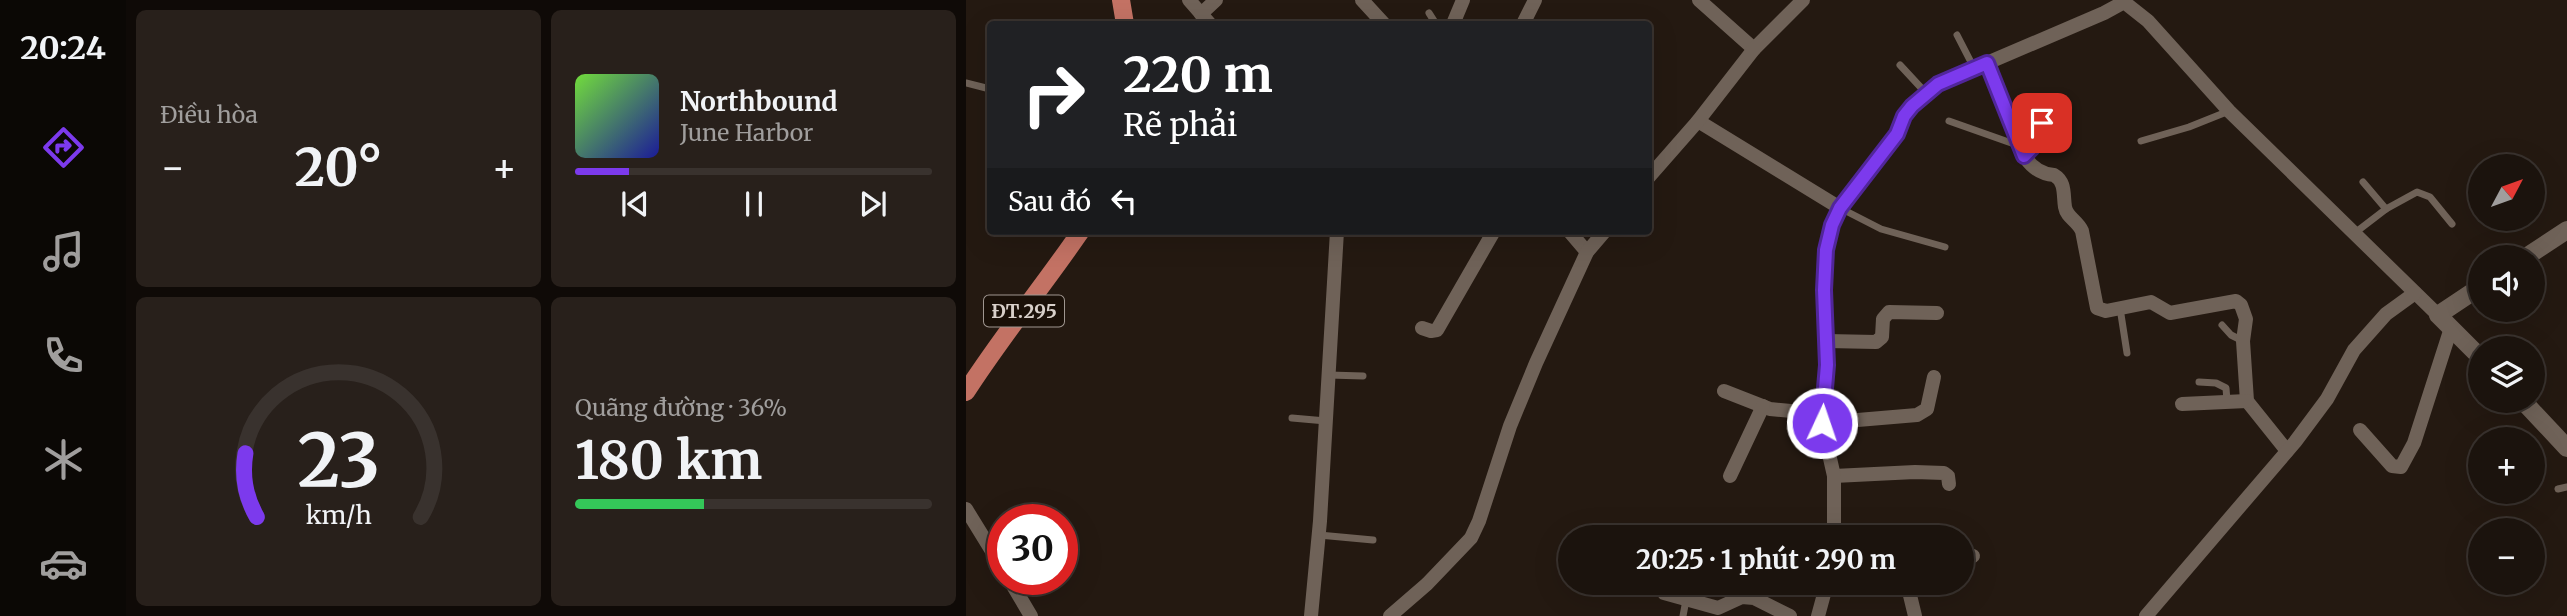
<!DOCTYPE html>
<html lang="vi">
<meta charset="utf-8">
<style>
body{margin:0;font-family:Merriweather,serif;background:#28201b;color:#f1f3f6;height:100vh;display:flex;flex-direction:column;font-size:26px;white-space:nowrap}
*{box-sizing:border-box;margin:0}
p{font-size:23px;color:#a09e9d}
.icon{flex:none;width:38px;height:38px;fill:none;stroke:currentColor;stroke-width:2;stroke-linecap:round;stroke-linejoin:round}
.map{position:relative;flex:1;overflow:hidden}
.sheet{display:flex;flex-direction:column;gap:10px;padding:10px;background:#0f0a07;width:840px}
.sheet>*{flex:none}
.top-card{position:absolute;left:21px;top:21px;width:665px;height:214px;border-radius:7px;box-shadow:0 7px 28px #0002,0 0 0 2px #39322e;background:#202124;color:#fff;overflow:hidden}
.needle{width:46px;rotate:49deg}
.tools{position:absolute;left:1502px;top:154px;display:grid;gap:14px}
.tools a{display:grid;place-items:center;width:77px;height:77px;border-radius:50%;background:#1b130d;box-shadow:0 7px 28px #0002,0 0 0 2px #39322e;font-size:35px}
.speed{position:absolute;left:21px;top:504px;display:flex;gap:14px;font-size:35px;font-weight:700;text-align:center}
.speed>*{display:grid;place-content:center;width:91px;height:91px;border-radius:50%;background:#1b130d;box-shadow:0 7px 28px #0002,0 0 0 2px #39322e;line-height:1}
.speed .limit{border:10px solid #d22;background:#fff;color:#111}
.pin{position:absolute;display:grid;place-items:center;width:60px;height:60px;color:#fff;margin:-30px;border-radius:14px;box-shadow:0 4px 10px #0006}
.me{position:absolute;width:77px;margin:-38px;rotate:3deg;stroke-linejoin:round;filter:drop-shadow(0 0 5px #0008)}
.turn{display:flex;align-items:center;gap:24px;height:147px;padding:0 21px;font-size:32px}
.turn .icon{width:91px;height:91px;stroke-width:2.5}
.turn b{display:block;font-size:49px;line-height:60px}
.then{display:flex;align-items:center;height:66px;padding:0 21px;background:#0003;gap:14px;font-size:26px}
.big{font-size:52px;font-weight:700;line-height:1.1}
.sheet .card{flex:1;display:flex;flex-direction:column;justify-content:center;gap:10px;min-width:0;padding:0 24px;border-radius:10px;background:#28201b}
.sheet .dial{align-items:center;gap:0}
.dial svg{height:182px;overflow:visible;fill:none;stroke:#39322e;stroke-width:7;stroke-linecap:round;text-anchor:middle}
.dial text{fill:#f1f3f6;stroke:none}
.song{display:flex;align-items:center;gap:21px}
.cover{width:84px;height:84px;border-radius:10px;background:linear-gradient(135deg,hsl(100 70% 55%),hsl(240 70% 35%))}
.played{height:7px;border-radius:4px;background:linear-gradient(90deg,#7c3aed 15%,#39322e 15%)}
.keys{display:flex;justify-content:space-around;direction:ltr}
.heat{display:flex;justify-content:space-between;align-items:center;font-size:38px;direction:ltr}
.charge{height:10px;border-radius:5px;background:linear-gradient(90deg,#34c759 36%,#39322e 0)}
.sheet .tiles{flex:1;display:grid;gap:10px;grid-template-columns:repeat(2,1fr)}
.trip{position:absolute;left:592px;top:525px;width:416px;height:70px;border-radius:35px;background:#1b130d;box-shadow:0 7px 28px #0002,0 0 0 2px #39322e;font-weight:700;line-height:70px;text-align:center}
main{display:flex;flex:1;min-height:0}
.dock{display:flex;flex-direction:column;width:126px;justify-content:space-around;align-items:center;background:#0b0805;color:#a09e9d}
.dock .icon{width:49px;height:49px}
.dock .current{color:#7c3aed}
.dock b{font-size:32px;color:#f1f3f6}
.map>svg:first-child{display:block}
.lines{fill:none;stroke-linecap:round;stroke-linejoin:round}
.service{stroke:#6f6258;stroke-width:7}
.minor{stroke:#6f6258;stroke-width:14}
.tertiary{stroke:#6f6258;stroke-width:18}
.primary{stroke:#c37264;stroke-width:18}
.route-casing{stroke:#51269a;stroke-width:18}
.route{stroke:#7c3aed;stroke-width:12}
.labels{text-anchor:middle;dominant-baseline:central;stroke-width:7;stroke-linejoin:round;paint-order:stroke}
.shield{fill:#1a1008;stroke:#9f9690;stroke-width:2}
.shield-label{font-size:19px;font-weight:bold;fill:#d8d0ca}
</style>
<main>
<nav class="dock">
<b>20:24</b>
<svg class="icon current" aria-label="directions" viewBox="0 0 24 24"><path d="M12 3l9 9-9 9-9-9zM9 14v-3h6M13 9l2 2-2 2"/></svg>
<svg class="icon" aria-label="music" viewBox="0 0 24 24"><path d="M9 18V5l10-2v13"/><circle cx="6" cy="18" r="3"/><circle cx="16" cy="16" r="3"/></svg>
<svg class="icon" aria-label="phone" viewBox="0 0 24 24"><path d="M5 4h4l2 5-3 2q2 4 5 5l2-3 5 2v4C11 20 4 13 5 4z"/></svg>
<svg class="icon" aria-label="climate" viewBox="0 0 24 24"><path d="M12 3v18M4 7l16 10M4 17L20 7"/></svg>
<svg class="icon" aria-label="car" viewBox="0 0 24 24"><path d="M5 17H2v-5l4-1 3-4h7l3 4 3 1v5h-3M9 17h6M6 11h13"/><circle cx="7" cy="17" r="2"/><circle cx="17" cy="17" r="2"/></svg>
</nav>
<section class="sheet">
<div class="tiles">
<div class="card"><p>Điều hòa</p>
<div class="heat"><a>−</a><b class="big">20°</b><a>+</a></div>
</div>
<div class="card">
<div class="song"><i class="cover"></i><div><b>Northbound</b><p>June Harbor</p></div></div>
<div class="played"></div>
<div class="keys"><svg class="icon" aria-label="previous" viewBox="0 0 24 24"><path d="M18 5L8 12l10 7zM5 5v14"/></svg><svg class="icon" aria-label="pause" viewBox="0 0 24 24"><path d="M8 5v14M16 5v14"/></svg><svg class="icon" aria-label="next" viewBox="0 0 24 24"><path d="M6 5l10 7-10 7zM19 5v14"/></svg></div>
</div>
<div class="card dial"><svg viewBox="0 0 100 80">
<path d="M14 69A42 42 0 1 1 86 69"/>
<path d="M14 69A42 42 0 0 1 9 41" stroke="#7c3aed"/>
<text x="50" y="56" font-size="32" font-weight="700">23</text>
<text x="50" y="72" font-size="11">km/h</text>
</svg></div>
<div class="card"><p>Quãng đường · 36%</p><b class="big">180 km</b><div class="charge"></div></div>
</div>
</section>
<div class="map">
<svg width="1601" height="616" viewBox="0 0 1601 616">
<rect width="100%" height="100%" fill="#241911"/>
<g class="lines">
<g class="service">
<path d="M463 13 470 24"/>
<path d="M991 35 1008 68"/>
<path d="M934 65 959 92"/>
<path d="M0 83 24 89"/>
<path d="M983 121 1051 145"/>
<path d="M1175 141 1223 127 1263 111"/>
<path d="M1058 155C1072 144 1069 129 1083 118"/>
<path d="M1397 182 1420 209"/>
<path d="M874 208 915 229 979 247"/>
<path d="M1390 232 1420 209 1451 192 1464 197 1486 224"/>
<path d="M1154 308 1161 353"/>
<path d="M1256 325 1265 335 1277 341"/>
<path d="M363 375 397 376"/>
<path d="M1233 382 1250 383 1260 388 1261 401"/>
<path d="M326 418 360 421"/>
<path d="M1592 489 1601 487"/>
<path d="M353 535 407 540"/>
<path d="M717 616 720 600"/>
</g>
<g class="minor">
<path d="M223 0 244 24"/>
<path d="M396 0 418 24"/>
<path d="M733 0 788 49"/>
<path d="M235 14 250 0"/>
<path d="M487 24 497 0"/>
<path d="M557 24 569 0"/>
<path d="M1021 63C1028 80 1034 97 1041 114 1050 138 1057 173 1088 175 1100 182 1097 195 1099 207 1101 218 1111 220 1116 231L1131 308 1140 311 1185 302 1204 313 1270 301 1275 305 1280 319 1277 341 1281 401 1321 451"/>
<path d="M732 121 874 208"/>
<path d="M682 178 732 121 788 49 837 0"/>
<path d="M603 231 621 252"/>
<path d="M456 328 465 331 471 330 528 231"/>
<path d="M861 341 910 342 916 337 917 319 923 312 971 313"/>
<path d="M758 391 804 409 857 414"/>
<path d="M1216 404 1281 401"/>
<path d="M856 423 951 415 961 409 968 377"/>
<path d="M1394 430 1426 466 1435 467 1448 443 1485 328"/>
<path d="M764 476 797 406"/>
<path d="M868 476 949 472 978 473 982 476 983 484"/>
<path d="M0 509 37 569"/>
<path d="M868 537V476L856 423 861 365 857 290 860 250 866 225 874 208 931 134 938 116 946 106 972 84 1138 13 1158 2 1182 21 1263 111 1472 315"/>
<path d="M996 553 1007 556"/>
<path d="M43 579 65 616"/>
<path d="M941 583 949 616"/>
<path d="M698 593 752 608 776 597 788 598 824 616"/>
<path d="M345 616 354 521 371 231"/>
<path d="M424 616 461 584 505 538 513 521 544 426 570 363 621 252 639 231"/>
<path d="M852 616 861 583"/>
<path d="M1180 616 1329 442 1361 399 1388 350 1420 314 1449 293"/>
</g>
<g class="tertiary">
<path d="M1560 257 1601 230"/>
<path d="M1514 287 1472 315 1514 357"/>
<path d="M1557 401 1601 448"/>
</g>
<g class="primary">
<path d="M155 0 159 24"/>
<path d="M0 392C36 336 78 285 115 231"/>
</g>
</g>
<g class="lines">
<g class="route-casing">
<path id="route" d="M856 423 861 365 858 290 860 250 866 225 874 208 931 134 938 116 946 106 972 84 1021 63 1058 156 1066 148 1076 123"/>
</g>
<use href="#route" class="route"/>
</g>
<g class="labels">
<rect class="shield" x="18" y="295.5" width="80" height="31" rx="5"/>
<g class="shield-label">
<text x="58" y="311">ĐT.295</text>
</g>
</g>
</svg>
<div class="tools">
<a><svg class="needle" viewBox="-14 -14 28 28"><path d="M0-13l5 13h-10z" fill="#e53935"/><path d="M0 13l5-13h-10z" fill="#a09e9d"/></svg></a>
<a><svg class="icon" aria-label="sound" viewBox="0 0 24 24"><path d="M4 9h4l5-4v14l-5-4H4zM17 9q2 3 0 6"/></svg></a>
<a><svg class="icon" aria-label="layers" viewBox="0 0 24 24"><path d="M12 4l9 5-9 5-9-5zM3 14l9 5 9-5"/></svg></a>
<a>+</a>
<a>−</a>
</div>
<div class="speed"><div class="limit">30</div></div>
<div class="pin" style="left:1076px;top:123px;background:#d93025"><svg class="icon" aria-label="arrive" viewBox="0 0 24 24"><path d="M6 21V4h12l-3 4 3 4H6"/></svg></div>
<svg class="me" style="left:856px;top:423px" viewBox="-20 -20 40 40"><circle r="17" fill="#7c3aed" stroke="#fff" stroke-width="3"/><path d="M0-11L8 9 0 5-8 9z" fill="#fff"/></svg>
<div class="trip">20:25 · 1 phút · 290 m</div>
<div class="top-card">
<div class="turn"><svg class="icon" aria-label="right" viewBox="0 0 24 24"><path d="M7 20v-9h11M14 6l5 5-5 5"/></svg><div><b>220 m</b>Rẽ phải</div></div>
<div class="then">Sau đó<svg class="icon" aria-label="left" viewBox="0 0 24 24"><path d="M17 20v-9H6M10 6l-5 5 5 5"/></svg></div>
</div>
</div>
</main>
